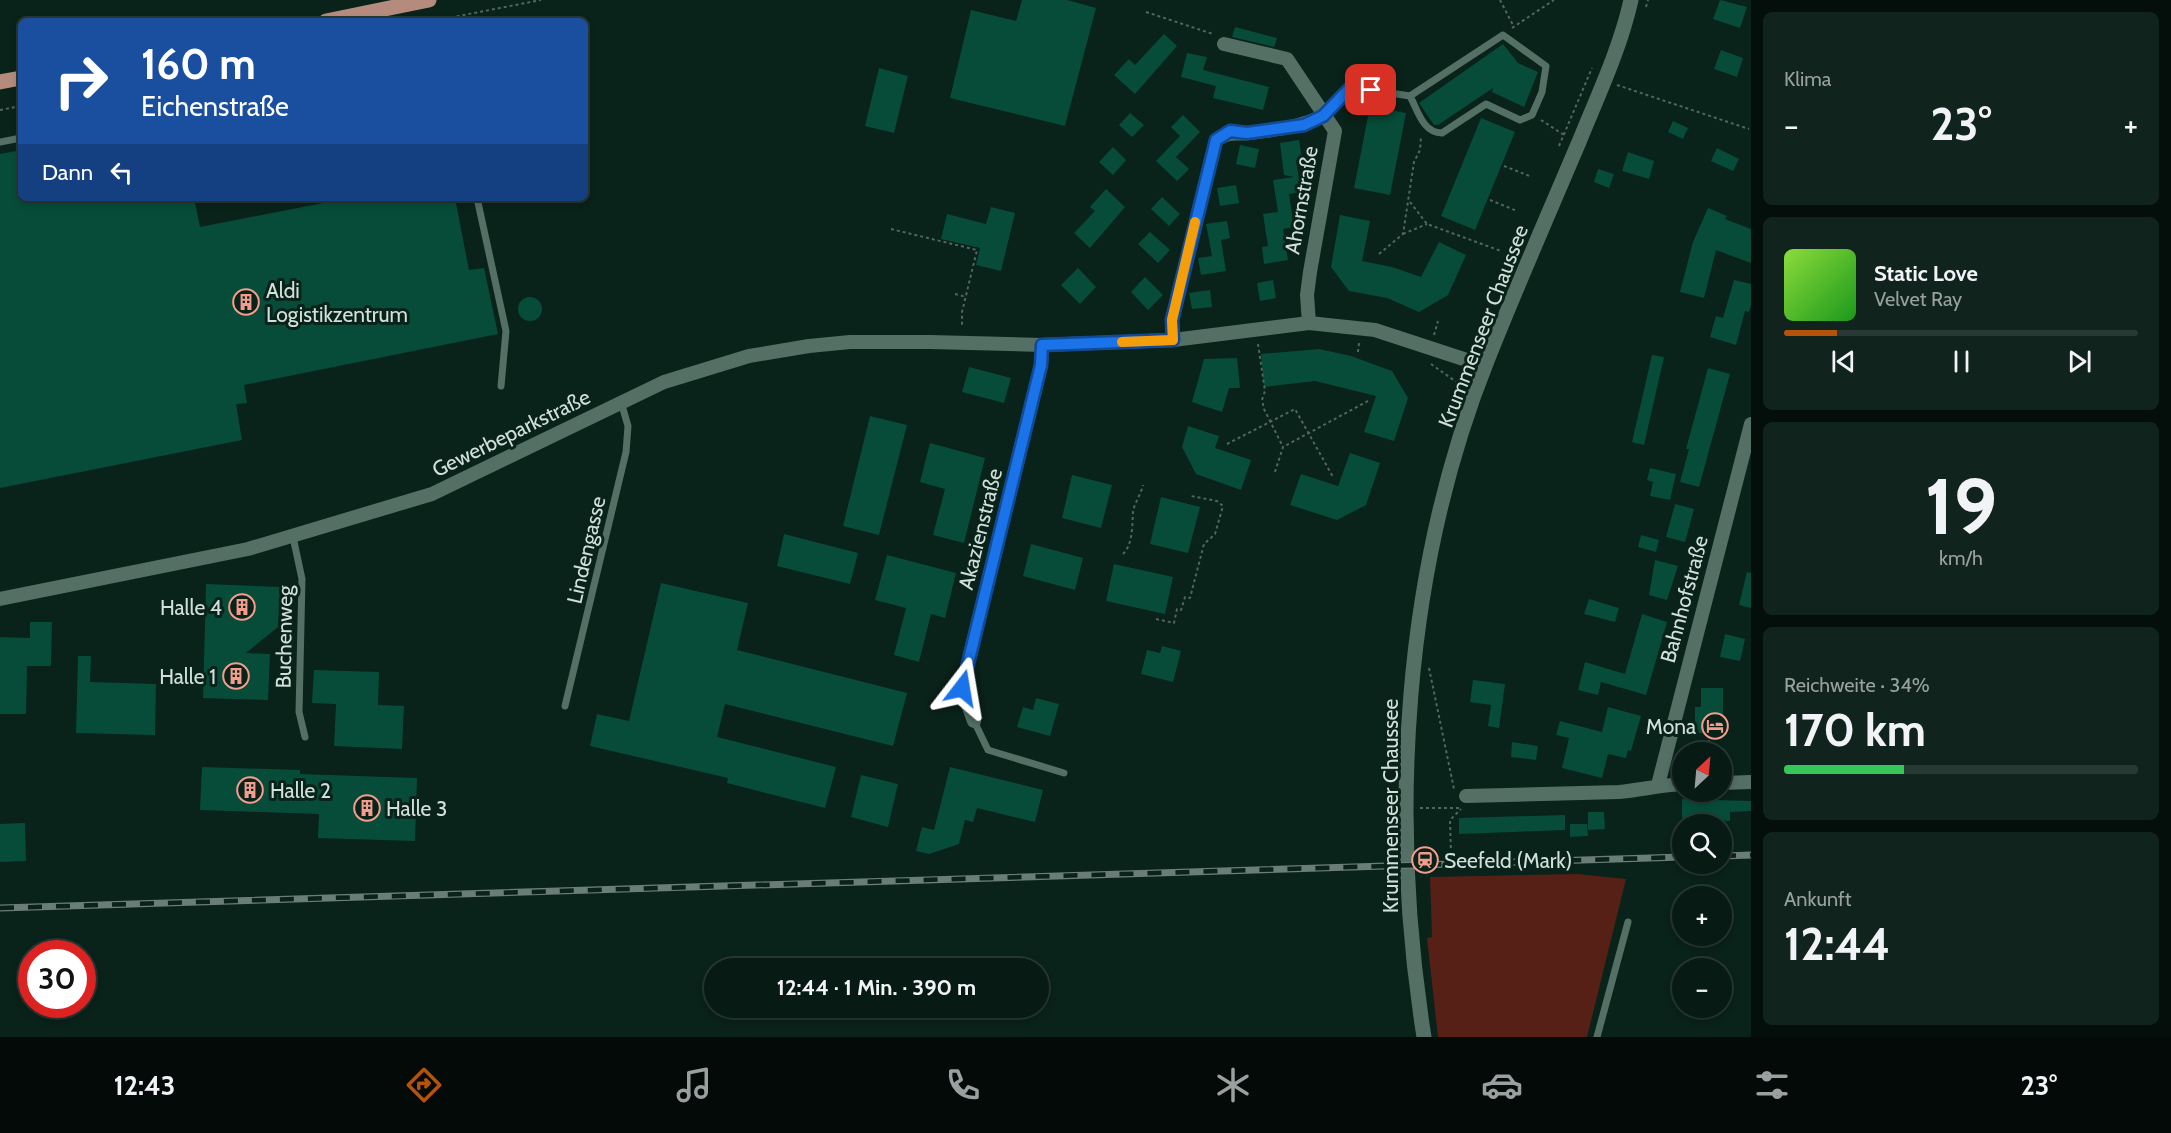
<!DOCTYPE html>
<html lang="de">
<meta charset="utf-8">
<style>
body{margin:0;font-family:Cabin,sans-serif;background:#10231d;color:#f1f3f6;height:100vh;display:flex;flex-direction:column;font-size:22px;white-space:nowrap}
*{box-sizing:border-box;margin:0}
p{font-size:20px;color:#98a1a0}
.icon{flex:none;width:33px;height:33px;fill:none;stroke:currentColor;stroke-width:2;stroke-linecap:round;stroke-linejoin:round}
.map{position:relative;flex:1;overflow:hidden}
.sheet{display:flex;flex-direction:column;gap:12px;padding:12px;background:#040e0b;width:420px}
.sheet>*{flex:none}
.banner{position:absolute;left:18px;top:18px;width:570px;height:183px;border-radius:9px;box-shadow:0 3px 9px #0003,0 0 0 2px #283834;background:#1a4fa0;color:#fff;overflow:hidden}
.needle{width:39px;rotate:26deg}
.controls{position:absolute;left:1672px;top:742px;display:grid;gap:12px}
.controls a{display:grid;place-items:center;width:60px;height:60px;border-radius:50%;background:#071a14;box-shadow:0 3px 9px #0003,0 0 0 2px #283834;font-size:30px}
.speed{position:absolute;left:18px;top:940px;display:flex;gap:12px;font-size:30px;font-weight:700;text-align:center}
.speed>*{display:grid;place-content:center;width:78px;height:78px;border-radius:50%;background:#071a14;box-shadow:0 3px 9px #0003,0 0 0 2px #283834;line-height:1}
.speed .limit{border:9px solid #d22;background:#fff;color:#111}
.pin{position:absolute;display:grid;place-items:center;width:51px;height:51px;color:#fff;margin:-26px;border-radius:12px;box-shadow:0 3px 9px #0006}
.me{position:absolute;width:66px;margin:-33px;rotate:14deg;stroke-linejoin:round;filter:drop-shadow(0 0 4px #0008)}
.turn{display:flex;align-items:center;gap:21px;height:126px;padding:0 24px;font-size:27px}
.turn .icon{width:78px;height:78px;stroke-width:2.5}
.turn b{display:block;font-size:42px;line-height:51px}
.then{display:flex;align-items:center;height:57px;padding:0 24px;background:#0003;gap:12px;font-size:22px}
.big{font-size:45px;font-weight:800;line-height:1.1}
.sheet .tile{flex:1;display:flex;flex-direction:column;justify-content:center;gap:9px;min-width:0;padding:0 21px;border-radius:9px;background:#10231d}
.sheet .dial{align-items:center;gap:0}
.dial b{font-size:78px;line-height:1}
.song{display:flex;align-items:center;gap:18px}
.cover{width:72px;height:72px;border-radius:9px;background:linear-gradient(135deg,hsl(90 70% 55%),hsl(120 70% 35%))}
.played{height:6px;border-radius:3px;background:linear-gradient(90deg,#b45309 15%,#283834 15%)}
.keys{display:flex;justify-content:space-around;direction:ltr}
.heat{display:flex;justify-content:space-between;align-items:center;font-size:33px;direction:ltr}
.charge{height:9px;border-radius:4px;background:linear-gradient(90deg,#34c759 34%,#283834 0)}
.trip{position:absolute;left:704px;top:958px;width:345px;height:60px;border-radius:30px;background:#071a14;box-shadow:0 3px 9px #0003,0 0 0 2px #283834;font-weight:800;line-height:60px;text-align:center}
.menu{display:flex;height:96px;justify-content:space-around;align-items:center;background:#030a08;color:#98a1a0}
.menu .icon{width:42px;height:42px}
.menu .selected{color:#b45309}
.menu b{font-size:27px;color:#f1f3f6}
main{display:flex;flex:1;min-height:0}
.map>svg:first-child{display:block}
.green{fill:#562017}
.building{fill:#064c39}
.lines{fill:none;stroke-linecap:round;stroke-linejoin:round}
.path{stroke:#51665f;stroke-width:2;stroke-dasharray:3 3;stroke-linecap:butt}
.service{stroke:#546f64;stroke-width:7}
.minor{stroke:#546f64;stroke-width:14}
.secondary{stroke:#546f64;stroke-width:15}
.primary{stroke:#b58b7d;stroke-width:15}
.rail-casing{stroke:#6a7e77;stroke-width:7}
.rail{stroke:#09221a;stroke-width:4.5;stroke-dasharray:14;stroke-linecap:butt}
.route-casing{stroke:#114b97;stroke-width:15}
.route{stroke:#1a73e8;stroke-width:10}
.slow{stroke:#f59e0b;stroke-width:10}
.labels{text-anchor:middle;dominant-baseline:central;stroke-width:6;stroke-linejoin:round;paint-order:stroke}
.street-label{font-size:21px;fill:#d1e0da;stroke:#09221a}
.poi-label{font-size:21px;fill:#d1e0da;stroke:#09221a;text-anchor:start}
</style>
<main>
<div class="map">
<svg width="1751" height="1037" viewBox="0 0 1751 1037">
<rect width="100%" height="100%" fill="#09221a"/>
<path class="green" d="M1578 874 1626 879 1587 1037H1438L1427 938 1432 937 1430 877Z"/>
<g class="building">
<path d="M1022 0H1067L1096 8 1065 126 950 98 971 10 1016 21Z"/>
<path d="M1720 0 1747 7 1740 28 1713 19Z"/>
<path d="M1235 27 1277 38 1274 47 1232 37Z"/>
<path d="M1164 34 1177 46 1135 94 1114 75 1129 59 1135 65Z"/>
<path d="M1503 44 1518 63 1538 72 1524 107 1492 92 1493 88 1438 125H1434L1419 103Z"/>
<path d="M1721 50 1743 58 1737 77 1714 69Z"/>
<path d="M1187 53 1207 57 1203 70 1269 87 1263 110 1213 98 1216 86 1181 77Z"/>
<path d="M879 68 908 76 894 133 865 126Z"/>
<path d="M1370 106 1406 113 1390 195 1354 188Z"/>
<path d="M1130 113 1144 125 1132 137 1119 125Z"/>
<path d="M1183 115 1200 132 1176 157 1189 169 1177 181 1156 161 1180 136 1171 127Z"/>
<path d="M1481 118 1515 132 1475 230 1441 216Z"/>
<path d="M1673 121 1688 128 1683 139 1668 132Z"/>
<path d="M1299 140 1302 159 1296 160 1301 192 1289 194 1294 227 1283 229 1288 260 1264 264 1262 247 1268 246 1263 214 1278 212 1273 180 1294 177 1284 175 1280 143Z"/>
<path d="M1240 145 1259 149 1255 168 1236 164Z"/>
<path d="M1113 147 1126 160 1113 175 1099 162Z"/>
<path d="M1717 148 1739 159 1733 171 1711 161Z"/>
<path d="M21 150V198H194L200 227 349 198H455L469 270 484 268 498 334 244 385 247 403 236 404 242 440 0 488V154Z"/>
<path d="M1628 152 1654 161 1649 179 1622 171Z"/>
<path d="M1598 169 1614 174 1609 188 1594 182Z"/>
<path d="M1236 185 1239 203 1220 206 1217 188Z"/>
<path d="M1106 189 1125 207 1090 248 1074 233 1095 211 1090 207Z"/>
<path d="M1162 197 1180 214 1169 226 1151 209Z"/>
<path d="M991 207 1015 213 1001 271 976 265 980 248 941 239 947 214 986 224Z"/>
<path d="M1708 208 1727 216 1725 219 1751 229V263L1716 250 1704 298 1680 292 1693 242Z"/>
<path d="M1340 215 1370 221 1362 261 1392 267 1421 277 1439 242 1466 255 1448 295 1419 312 1387 298 1349 291 1331 267Z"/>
<path d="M1227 221 1230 238 1221 240 1226 271 1201 275 1198 258 1212 256 1206 224Z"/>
<path d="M1150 232 1170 250 1158 263 1138 244Z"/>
<path d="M1078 268 1096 287 1080 304 1061 285Z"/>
<path d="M1145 277 1163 295 1148 310 1131 292Z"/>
<path d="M1273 280 1276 298 1260 301 1257 283Z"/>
<path d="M1734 280 1751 284V305L1749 312 1745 311 1736 345 1710 337 1716 316 1723 318Z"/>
<path d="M1210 290 1212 307 1192 309 1189 293Z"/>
<circle cx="530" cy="309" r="12"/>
<path d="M1319 349 1351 356 1392 371 1408 398 1394 441 1364 432 1376 396 1315 381 1264 387 1261 354Z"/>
<path d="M1652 355 1664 357 1644 445 1632 442Z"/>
<path d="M1237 358 1240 388H1229L1222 412 1192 402 1204 359Z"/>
<path d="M969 367 1011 378 1004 403 962 392Z"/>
<path d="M1708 368 1730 374 1699 487 1680 482 1689 449H1686Z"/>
<path d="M870 416 907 425 879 535 843 526Z"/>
<path d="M1188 426 1219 436 1215 448 1251 460 1241 490 1196 474 1182 447Z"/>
<path d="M930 443 985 458 964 543 933 535 945 489 920 482Z"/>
<path d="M1350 453 1380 463 1366 505 1337 520 1290 505 1301 474 1338 486Z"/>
<path d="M1650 468 1676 474 1670 500 1650 496 1653 482 1647 480Z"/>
<path d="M1072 475 1112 485 1101 528 1062 518Z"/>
<path d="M1161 497 1200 507 1188 553 1150 544Z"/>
<path d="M1675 504 1694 509 1685 542 1666 537Z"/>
<path d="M784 534 858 553 850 584 777 566Z"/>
<path d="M1641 535 1659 540 1656 552 1638 547Z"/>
<path d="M1031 544 1083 558 1075 590 1023 576Z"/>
<path d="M887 555 956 573 945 618 931 614 919 662 894 655 906 608 875 600Z"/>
<path d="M1655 560 1678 566 1667 600 1649 595Z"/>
<path d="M1114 564 1173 577 1165 614 1106 601Z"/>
<path d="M1747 572 1751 573V608L1739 605Z"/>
<path d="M661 583 748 603 737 650 907 693 893 746 725 704 717 737 836 767 825 808 727 783 728 778 590 746 597 714 629 721Z"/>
<path d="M206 584 280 587 278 627 246 653 270 654 268 700 203 698Z"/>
<path d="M1589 599 1619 608 1615 622 1584 614Z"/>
<path d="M1642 614 1667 622 1646 695 1601 682 1598 695 1578 690 1585 662 1625 674Z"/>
<path d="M30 622H52L51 666H27L26 714H0V637L30 638Z"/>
<path d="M1725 634 1745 639 1740 661 1720 657Z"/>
<path d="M1162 646 1181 651 1173 682 1141 674 1147 650 1160 653Z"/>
<path d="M78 656H91L90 682 156 684 155 735 76 733Z"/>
<path d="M314 670 379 672 378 705 404 706 402 749 334 746 336 704 312 703Z"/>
<path d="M1473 680 1505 684 1499 728 1488 726 1491 705 1470 702Z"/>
<path d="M1701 688H1723V733H1695V707H1701Z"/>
<path d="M1036 698 1059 704 1050 736 1017 727 1023 707 1033 710Z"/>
<path d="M1608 707 1641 716 1631 751 1628 750 1626 758 1608 754 1602 778 1562 768 1569 738 1556 735 1560 721 1602 732Z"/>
<path d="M1512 742 1538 746 1536 760 1511 757Z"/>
<path d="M202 767 300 770V774L417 778 415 841 318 838 319 814 200 810Z"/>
<path d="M950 767 1043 790 1035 822 977 808 973 822 965 820 959 844 929 854 916 851 922 827 934 830Z"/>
<path d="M861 775 898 784 888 827 851 817Z"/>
<path d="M1682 799 1751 801V811L1730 812V821L1706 820V825H1682Z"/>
<path d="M1588 812H1604L1605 829 1588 830Z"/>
<path d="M1565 815V830L1459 834V818Z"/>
<path d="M25 823 26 861 0 862V824Z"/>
<path d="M1570 824H1587L1588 836 1570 837Z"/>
</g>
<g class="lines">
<g class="path">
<path d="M1500 0 1514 27"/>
<path d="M1646 7 1648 0"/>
<path d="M1146 12 1213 34"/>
<path d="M433 21 541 0"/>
<path d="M1512 28 1554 0"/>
<path d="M1617 85 1749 129"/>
<path d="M0 110 21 106"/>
<path d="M1541 120 1564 135"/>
<path d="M1559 146 1592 68"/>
<path d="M1504 166 1532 177"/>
<path d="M1490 200 1517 211"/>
<path d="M1410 202 1427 224 1501 251"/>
<path d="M891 229 977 250 962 312V326"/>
<path d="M1403 234 1427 224"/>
<path d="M1379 254 1403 234 1414 162 1420 150 1421 137"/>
<path d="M955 294 966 297"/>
<path d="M1434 335 1438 321"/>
<path d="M1258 344 1265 391 1262 400 1264 409 1283 447"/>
<path d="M1358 352 1359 343"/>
<path d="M1431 364 1462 386"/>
<path d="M1227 444 1295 409 1333 477"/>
<path d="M1275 472 1283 447 1368 401"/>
<path d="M1123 554C1133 544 1132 526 1133 512 1134 504 1141 494 1143 485"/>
<path d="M1156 619 1174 623 1177 609 1181 610 1185 597 1190 598 1204 544 1215 534 1223 506 1217 501 1191 496"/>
<path d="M1429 668 1454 789"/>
<path d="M1687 753 1709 741V753"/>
<path d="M1420 808H1459"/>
<path d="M1451 854 1450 820 1461 809"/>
</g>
<g class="service">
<path d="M1323 116 1351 87 1410 96 1503 35 1546 66 1542 92 1532 115 1520 120 1486 104 1442 133C1423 133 1418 111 1410 96"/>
<path d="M0 142 21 138"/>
<path d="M477 198 506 331 501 386"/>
<path d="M293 537 302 579 299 712 305 737"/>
<path d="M565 706 626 452 628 426 621 402"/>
<path d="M974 721 988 750 1064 773"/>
<path d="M1597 1037 1628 922"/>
</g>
<g class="minor">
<path d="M1224 44 1287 59 1335 131 1310 272 1307 295 1309 323"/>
<path d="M1173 340 1172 320 1216 140C1232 130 1233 135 1250 133 1276 130 1300 127 1323 116"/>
<path d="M0 599 248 549 432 494 664 382 749 356 809 346 850 342H930L1042 345 1173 340 1309 323 1375 330 1485 366"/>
<path d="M974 721 962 688 1041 365 1042 345"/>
<path d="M1722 783 1751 782"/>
<path d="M1658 785 1751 424"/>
<path d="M1466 796 1619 792C1641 790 1661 785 1683 784"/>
</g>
<path class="secondary" d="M1424 1037C1389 816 1403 571 1487 361 1516 288 1548 215 1579 142 1598 95 1620 49 1631 0"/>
<g class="primary">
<path d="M326 21 429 0"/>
<path d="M0 82 21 78"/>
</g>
<g class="rail-casing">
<g id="rail">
<path d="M1722 856 1751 855"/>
<path d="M0 908 1683 857"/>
</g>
</g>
<use href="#rail" class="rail"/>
</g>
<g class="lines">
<g class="route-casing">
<path id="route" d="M962 688 1041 365 1042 345 1173 340 1172 320 1216 140 1230 131 1247 133 1304 125 1323 116 1351 87 1371 90"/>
</g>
<use href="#route" class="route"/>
<path class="slow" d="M1122 342 1173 340 1172 320 1195 222"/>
</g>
<defs>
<g id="building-ring" transform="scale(1.35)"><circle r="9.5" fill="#09221a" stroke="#f49d8c" stroke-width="1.5"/><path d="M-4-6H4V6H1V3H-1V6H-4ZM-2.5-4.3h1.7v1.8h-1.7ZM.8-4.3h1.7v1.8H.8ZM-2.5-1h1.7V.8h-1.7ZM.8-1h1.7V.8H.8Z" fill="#f49d8c"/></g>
<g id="hotel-ring" transform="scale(1.35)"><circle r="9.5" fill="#09221a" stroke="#f49d8c" stroke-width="1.5"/><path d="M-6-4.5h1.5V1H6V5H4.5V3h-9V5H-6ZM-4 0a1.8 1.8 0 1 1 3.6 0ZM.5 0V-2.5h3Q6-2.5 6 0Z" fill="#f49d8c"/></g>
<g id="station-ring" transform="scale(1.35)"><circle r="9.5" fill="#09221a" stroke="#f49d8c" stroke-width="1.5"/><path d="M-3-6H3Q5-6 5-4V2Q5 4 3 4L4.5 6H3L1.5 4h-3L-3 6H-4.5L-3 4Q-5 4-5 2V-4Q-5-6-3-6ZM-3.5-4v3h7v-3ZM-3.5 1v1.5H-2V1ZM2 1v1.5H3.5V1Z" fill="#f49d8c"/></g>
</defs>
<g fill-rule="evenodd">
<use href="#building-ring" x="246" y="302"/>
<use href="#building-ring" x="242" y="607"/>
<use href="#building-ring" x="236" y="676"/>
<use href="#hotel-ring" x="1715" y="726"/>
<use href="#building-ring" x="250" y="790"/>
<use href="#building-ring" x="367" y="808"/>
<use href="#station-ring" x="1425" y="860"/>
</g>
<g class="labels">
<g class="street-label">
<text transform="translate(1301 200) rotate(-80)">Ahornstraße</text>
<text transform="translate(1483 326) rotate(-69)">Krummenseer Chaussee</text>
<text transform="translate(511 433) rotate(-26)">Gewerbeparkstraße</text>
<text transform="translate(980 529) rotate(-76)">Akazienstraße</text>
<text transform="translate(586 550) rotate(-77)">Lindengasse</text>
<text transform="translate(1684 599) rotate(-75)">Bahnhofstraße</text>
<text transform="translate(284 637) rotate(-89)">Buchenweg</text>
<text transform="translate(1390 806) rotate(-90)">Krummenseer Chaussee</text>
</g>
<g class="poi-label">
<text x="266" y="290">Aldi<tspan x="266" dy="24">Logistikzentrum</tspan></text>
<text x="222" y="607" text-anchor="end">Halle 4</text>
<text x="216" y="676" text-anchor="end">Halle 1</text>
<text x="1696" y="726" text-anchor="end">Mona</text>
<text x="270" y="790">Halle 2</text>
<text x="386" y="808">Halle 3</text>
<text x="1444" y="860">Seefeld (Mark)</text>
</g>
</g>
</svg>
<div class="controls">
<a><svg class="needle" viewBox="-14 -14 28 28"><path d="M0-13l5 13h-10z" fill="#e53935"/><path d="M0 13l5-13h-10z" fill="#98a1a0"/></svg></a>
<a><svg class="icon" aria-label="search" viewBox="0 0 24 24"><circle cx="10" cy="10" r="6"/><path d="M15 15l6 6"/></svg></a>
<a>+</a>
<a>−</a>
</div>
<div class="speed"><div class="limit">30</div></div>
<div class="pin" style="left:1371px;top:90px;background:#d93025"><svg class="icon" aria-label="arrive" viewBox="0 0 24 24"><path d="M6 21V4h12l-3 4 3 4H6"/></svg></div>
<svg class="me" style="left:962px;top:688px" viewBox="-20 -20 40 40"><path d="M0-17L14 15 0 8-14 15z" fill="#1a73e8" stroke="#fff" stroke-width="4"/></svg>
<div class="trip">12:44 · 1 Min. · 390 m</div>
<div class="banner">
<div class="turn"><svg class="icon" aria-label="right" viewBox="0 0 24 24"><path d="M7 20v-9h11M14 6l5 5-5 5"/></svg><div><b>160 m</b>Eichenstraße</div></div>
<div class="then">Dann<svg class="icon" aria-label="left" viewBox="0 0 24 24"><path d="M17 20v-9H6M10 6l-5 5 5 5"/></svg></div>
</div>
</div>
<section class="sheet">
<div class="tile"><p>Klima</p>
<div class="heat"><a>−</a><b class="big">23°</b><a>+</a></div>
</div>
<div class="tile">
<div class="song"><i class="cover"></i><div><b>Static Love</b><p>Velvet Ray</p></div></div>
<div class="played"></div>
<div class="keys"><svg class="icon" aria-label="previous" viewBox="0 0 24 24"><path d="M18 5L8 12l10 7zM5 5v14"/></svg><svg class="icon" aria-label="pause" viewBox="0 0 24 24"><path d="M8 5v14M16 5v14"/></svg><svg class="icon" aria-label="next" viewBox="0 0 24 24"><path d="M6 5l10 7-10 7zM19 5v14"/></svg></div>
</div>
<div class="tile dial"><b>19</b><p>km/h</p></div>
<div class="tile"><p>Reichweite · 34%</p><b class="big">170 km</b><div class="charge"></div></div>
<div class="tile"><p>Ankunft</p><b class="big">12:44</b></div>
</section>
</main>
<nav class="menu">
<b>12:43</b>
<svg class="icon selected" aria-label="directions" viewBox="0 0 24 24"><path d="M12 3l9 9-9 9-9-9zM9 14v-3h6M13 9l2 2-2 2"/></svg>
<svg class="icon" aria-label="music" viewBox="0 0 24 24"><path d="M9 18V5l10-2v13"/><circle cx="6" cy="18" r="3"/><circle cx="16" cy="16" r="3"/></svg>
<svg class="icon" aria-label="phone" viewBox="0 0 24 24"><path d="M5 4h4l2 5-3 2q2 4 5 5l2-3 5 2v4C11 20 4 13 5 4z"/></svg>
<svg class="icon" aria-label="climate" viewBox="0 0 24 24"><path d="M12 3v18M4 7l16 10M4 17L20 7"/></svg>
<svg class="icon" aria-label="car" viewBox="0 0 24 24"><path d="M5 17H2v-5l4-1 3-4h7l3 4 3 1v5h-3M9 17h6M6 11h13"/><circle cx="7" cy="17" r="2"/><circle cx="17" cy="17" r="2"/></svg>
<svg class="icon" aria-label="filters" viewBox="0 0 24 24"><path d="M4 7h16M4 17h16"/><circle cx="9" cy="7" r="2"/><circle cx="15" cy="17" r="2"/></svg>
<b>23°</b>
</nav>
